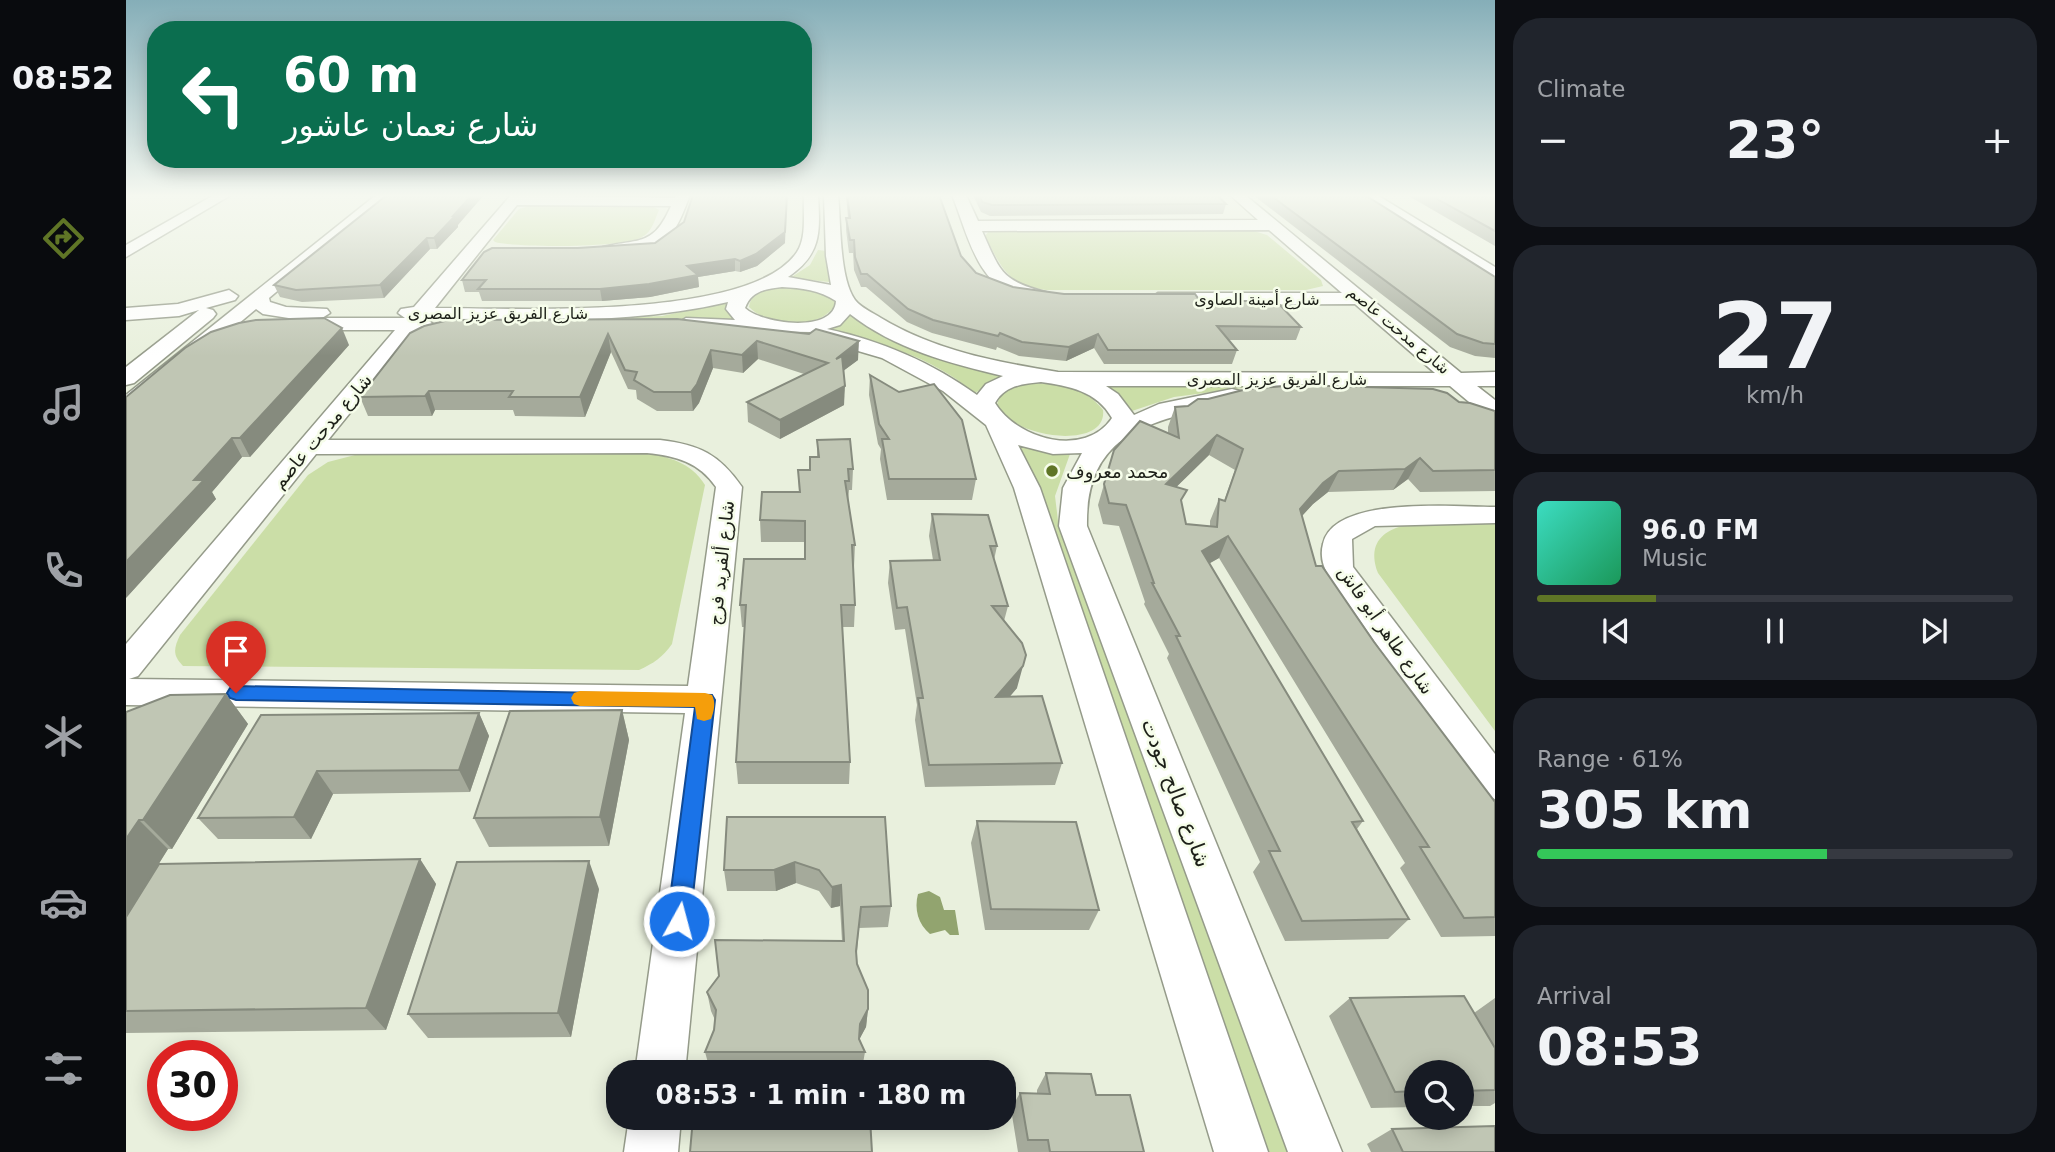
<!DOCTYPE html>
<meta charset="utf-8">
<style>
body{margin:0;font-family:"DejaVu Sans",Cairo,sans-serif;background:#20242c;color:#f1f3f6;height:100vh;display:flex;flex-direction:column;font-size:26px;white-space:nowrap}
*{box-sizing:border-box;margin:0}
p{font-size:23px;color:#9ea1a6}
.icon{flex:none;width:38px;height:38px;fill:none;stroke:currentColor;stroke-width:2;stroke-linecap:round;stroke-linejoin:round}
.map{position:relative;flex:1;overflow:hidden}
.details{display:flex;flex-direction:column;gap:18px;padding:18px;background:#0d0f14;width:560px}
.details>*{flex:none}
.banner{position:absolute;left:21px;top:21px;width:665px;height:147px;border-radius:28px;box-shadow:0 4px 18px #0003;background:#0b6e4f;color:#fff;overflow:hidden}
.fabs{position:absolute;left:1278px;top:1060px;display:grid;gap:14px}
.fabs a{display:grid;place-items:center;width:70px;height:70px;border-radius:50%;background:#171b24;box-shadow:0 4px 18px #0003;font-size:35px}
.speed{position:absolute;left:21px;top:1040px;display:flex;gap:14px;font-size:35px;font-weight:700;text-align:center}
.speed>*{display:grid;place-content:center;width:91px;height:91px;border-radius:50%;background:#171b24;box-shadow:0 4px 18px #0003;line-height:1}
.speed .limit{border:10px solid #d22;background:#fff;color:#111}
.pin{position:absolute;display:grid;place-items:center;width:60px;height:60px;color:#fff;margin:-72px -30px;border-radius:50% 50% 50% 0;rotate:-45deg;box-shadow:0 0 7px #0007}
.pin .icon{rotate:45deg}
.me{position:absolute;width:77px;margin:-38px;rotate:7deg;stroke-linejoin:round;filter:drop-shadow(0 0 5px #0008)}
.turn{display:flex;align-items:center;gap:24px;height:147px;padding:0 21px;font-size:32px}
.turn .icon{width:91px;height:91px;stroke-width:2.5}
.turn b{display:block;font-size:49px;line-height:60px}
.big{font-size:52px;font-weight:700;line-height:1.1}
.details .widget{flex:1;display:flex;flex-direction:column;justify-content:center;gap:10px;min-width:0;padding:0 24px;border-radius:28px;background:#20242c}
.details .dial{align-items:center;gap:0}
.dial b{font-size:91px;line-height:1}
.song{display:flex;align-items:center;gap:21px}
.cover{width:84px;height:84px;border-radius:10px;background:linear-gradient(135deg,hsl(170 70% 55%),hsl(150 70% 35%))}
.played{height:7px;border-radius:4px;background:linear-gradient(90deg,#5f7526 25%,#363941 25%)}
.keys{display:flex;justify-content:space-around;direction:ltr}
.heat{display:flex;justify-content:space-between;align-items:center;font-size:38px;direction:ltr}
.charge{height:10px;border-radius:5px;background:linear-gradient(90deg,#34c759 61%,#363941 0)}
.trip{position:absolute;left:480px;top:1060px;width:410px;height:70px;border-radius:28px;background:#171b24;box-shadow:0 4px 18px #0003;font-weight:700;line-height:70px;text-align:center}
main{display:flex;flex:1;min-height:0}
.dock{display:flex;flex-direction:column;width:126px;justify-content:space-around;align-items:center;background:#090b0e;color:#9ea1a6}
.dock .icon{width:49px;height:49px}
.dock .active{color:#5f7526}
.dock b{font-size:32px;color:#f1f3f6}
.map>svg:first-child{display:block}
.green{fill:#cbdea7}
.water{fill:#92a46f}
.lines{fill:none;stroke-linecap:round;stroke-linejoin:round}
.minor-casing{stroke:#959b8a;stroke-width:3}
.minor{fill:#fff;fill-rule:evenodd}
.wall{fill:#a5aa9b;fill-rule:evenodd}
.shaded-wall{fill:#868b7e}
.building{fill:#c0c6b4;stroke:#868b7e;stroke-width:2;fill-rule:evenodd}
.route{fill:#1a73e8;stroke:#114b97;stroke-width:2}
.slow{fill:#f59e0b}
.poi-dot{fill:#5f7526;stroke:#f6fdea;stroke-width:2.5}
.labels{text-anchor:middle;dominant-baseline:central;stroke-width:5;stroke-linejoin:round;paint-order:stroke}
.far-street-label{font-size:16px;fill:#1d2019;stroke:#f6fdea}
.street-label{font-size:18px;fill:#1d2019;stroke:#f6fdea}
.poi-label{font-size:18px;fill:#1d2019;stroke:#f6fdea;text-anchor:start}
.near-street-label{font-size:21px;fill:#1d2019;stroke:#f6fdea}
</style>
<main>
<nav class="dock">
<b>08:52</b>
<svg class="icon active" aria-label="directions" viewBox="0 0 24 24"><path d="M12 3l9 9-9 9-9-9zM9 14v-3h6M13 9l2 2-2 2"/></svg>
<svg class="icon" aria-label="music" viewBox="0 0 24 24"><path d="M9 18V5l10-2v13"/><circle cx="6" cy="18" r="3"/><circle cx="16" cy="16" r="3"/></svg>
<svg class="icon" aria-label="phone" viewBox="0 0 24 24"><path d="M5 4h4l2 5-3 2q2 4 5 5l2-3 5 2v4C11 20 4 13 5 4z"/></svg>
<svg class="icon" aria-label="climate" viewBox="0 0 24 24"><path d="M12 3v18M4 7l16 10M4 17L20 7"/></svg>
<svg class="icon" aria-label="car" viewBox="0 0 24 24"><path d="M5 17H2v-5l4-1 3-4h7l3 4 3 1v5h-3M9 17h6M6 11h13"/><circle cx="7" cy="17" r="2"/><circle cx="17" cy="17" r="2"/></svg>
<svg class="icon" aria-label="filters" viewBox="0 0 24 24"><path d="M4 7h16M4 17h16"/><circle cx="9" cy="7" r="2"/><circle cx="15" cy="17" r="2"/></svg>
</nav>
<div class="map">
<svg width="1369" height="1152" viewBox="0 0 1369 1152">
<rect width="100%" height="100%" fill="#e9f0dd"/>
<g class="green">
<path d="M406 205 526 206 533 210C529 219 526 232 516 237 498 248 391 248 369 242L367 240 393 209Z"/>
<path d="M1118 228 1141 235 1195 280 1197 286 1180 290H920C880 283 877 270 859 236L864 230Z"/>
<path d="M692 250 701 251 703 282 664 278 684 265Z"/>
<path d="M655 286 686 288 708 299 709 305C694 331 641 326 623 307 625 291 643 289 655 286Z"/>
<path d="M601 302V308L612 322H472V318L536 316Z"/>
<path d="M724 313C768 350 823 364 879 374L849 393C801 354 753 342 693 329Z"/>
<path d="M903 383C932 383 958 386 977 410 982 450 887 440 871 405L874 395 887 386Z"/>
<path d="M974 383 1323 386 1117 388 1048 397 1006 411 995 398Z"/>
<path d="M891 443 924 452 944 454 929 496 932 521 1171 1152H1143L1013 776Z"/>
<path d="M516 453C541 456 565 462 579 485L546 644C537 657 528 663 513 670L57 666C46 655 48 648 54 635L182 475 202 462 229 455Z"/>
<path d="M1369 523V731L1252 573C1228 508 1332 523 1369 523Z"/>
</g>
<path class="water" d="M803 891 814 897 818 910H829L833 935H824L819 930 804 934C792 924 788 909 792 894Z"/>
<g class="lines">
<g class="minor-casing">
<g id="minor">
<path d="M88 195H105L0 257V245Z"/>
<path d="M250 195H265L143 298 144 302 160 307 201 309 204 313 196 318H279L272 313 275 309 288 307 385 195 549 198 550 195H564C551 229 544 248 505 254 496 255 486 257 477 255L475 251 477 247C514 238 527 247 545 206L391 205 309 308C386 308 625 321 671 252 681 237 677 213 678 195H692C694 232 696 254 662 277L705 285 700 256 698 195H712C715 222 713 278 729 300 734 307 747 313 755 318 810 351 871 362 932 372L1309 373 1229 304 1032 305 1023 299 1032 293H1216L1143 230 856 231C875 273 875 281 923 293L925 297 923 301C913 303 905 301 896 298 850 285 842 234 826 195H840L852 221 1132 220 1104 195H1119L1335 373 1369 372V386H1351L1369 400V419L1361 417 1324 386H980L992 394 1008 415 1033 404 1106 389 1114 391 1117 396 1114 401C1036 420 959 425 961 526L1216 1152H1162L933 526 937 488 956 453 927 454 892 445 914 488 1142 1152H1088L888 488 860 425 817 391 756 358 688 338 686 332 560 330 550 324 560 318 609 320 600 309 602 302C503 325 401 320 300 319L307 324 304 328 291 330 202 440H534C574 445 593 454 616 487L559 1073H509L559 713 0 705V644L269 330H171L161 324 169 319 137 314 130 309 8 411 0 413V395ZM656 287C676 288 693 290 710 301 708 334 636 324 619 308 625 291 639 289 656 287ZM724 314C769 349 823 363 877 376L860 384 851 395C805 362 756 341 701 329L714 325ZM915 382C943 386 971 391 986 418 959 458 892 440 869 403 879 385 897 384 915 382ZM521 453C550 456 573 462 590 487L562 686 3 679 12 676 190 454Z"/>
<path d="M1235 195H1251L1369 267V280Z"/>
<path d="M103 290 112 296 109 300 80 308 87 310 90 314 87 318 8 383 0 385V367L73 310 53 316 0 320V308L52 304Z"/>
<path d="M1369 507V523L1249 526 1226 539 1227 567 1369 754V799L1356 795 1203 576C1197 567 1194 555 1197 544 1207 495 1330 507 1369 507Z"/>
<path d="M503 1118H555L552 1152H498Z"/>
</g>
</g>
<use href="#minor" class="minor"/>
</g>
<g class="wall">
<path d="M720 195H813L835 256 850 273 887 287 938 294 1074 301 1175 327 1170 340H1103L1111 350 1106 364H978L968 348 940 361 893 356 871 347 870 350 806 333 781 322 740 287H735L728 270 727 253H723L720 230V218H722Z"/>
<path d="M847 195H1091L1100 204 1097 214 864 216 855 212Z"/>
<path d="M1127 195H1239L1369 277V358L1349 356 1324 347Z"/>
<path d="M1281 195H1369V246Z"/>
<path d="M332 225V227L311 249H304L258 298 176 302 154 297 148 285Z"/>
<path d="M659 243 631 266 614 272 609 271 572 277 573 287 524 297 476 301H356L353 292H339L336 280 452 248Z"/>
<path d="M551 319 732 360 717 371 718 405 654 439 622 422 621 402 678 374 632 359 617 373 587 368 573 403 567 411H531L511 399 510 390 502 389 485 352 459 417 389 416 387 410H309L306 416H242L234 397 284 333Z"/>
<path d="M113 323 223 345 124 457H116L86 492 90 499 0 598Z"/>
<path d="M744 375 850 479 846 500H761L754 459 755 449 752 444 743 395Z"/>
<path d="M1333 402 1369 411V491L1294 492 1282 479 1267 490 1202 492 1187 504 1176 516 1190 566 1369 802V936L1315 937 1274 868 1279 863 1093 558 1083 563 1237 821 1231 829 1283 919 1262 939 1159 941 1127 872 1134 862 1041 658 1043 654 1018 604 1019 602 993 526 977 524 972 505 988 450 1042 433V427L1049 407ZM1083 455 1109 470 1098 501 1093 499 1084 521V526L1060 524 1056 504 1050 487Z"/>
<path d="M691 440 727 469 726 490H723L722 502 729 545 728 567H727L729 605 728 627H716L724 762 723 784H612L610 762 619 627H616L614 605 679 559V542H635L634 520 673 492 672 470H684V457H691Z"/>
<path d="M806 514 871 546 868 560 882 606 878 621 891 688 884 696 936 763 929 785 799 787 789 720 791 705 779 629 769 630 762 583 764 561 807 560 803 536Z"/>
<path d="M100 694 122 724 46 849H42L0 916V712Z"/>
<path d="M496 710 503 740 483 846 363 847 348 818Z"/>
<path d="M353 713 363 736 344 792 207 794 185 839H92L72 818 135 715Z"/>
<path d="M601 817 765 906 762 927 733 928 731 953V964L742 1009 740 1027 733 1039 739 1052 736 1069 584 1070 579 1052 588 1030 589 1020 585 1011 581 992 716 941 714 906 705 908 693 891 670 883 650 891H601L598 870Z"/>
<path d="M851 821 973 910 963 930H859L845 843Z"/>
<path d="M294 859 310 884 260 1030 0 1033V917Z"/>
<path d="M473 889 445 1037 302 1038 282 1014Z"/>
<path d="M1224 998 1348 1013 1369 998V1103L1364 1106H1335V1073H1290V1107L1245 1108 1203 1016Z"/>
<path d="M920 1073 970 1095 1018 1152H892L885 1109 894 1093H911V1090Z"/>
<path d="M1266 1129 1369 1152H1245L1241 1144Z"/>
</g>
<g class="shaded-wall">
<path d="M346 195H358L332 225V227L311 249 308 238Z"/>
<path d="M661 195 659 243 631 266 614 272V261Z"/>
<path d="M301 238 304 249 258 298 254 285Z"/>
<path d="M609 259V271L572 277 573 287 524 297 476 301 474 289 561 266Z"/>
<path d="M216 328 223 345 124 457 114 438Z"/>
<path d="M482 334 485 352 459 417 454 397Z"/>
<path d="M972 334 968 348 940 361 943 347Z"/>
<path d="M631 341 632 359 617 373 616 355Z"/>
<path d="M733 341 732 360 709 377 710 359Z"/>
<path d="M585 350 587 368 573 403 567 411 565 392Z"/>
<path d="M719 386 718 405 654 439V420Z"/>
<path d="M303 391 309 410 306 416 299 396Z"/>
<path d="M1091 435 1083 455 1032 505 1040 484Z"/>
<path d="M106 438 116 457 86 492 90 499 0 598V562L68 480Z"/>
<path d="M1294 458 1282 479 1267 490 1279 469Z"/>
<path d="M1213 471 1202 492 1187 504 1163 530 1174 509 1197 483Z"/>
<path d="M1102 536 1093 558 1067 573 1076 551Z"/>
<path d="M900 655 891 688 865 719 870 697Z"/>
<path d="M100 694 122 724 46 849 17 820Z"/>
<path d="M496 710 503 740 483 846 474 817Z"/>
<path d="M353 713 363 736 344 792 333 770Z"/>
<path d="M191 771 207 794 185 839 168 817Z"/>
<path d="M13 820 42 849 0 916V839Z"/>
<path d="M294 859 310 884 260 1030 240 1008Z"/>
<path d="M463 861 473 889 445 1037 432 1013Z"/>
<path d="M669 862 670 883 650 891 648 870Z"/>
<path d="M715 885 714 906 705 908 706 887Z"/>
<path d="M742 1009 740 1027 732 1042 734 1024Z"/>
</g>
<g class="building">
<path d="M261 195H346L327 216H329L308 238H301L254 285 170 290 148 285Z"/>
<path d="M567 195H661L659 232 630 254 614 261 609 259 561 266 572 275 523 284 474 289H352L360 280H336L358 252 366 248H452L529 243 558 222Z"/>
<path d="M721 195H813L835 256 850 273 887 287 938 294H1069L1074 301H1150L1175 327 1091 326 1111 350H982L972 334 943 347 896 342 874 333 872 336 807 320 782 309 741 274H735L729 257 728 240H724L720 218H724Z"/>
<path d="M853 195H1091L1100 204 866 205 856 202Z"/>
<path d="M1144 195H1239L1369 277V344L1357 343 1331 334Z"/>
<path d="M1304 195H1369V231Z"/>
<path d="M198 318 216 328 114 438H106L68 480H78L0 562V397L59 348 85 332 113 323 130 320Z"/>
<path d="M551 319 683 334 690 329 733 341 710 359 716 356 719 386 654 420 621 402 702 363 631 341 616 355 585 350 571 384 565 392H528L508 380 511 372 499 370 482 334 454 397H383L387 391H303L299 396 234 397 284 333 298 326 323 320Z"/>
<path d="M744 375 773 392 808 384 836 420 850 479H763L756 439H763L753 424Z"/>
<path d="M1170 385 1307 389 1321 393 1333 402 1344 403 1369 411V470L1307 471 1294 458 1279 469 1213 471 1197 483 1174 509 1190 566H1196L1248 642 1369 802V917L1338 918 1294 847H1303L1102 536 1076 551 1237 821 1226 822 1283 919 1176 921 1143 851H1154L1050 636H1054L1026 583H1028L1000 505 983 503 978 484 988 450 1014 421 1053 438 1049 407 1062 406 1072 399H1082L1121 389ZM1091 435 1117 449 1099 501 1093 499 1091 527 1060 524 1055 500 1061 490 1040 484Z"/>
<path d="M724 439 727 469H722L723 481H719L729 545H726L729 605H715L724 762H610L620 605H614L618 559H679V521L634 520 636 492H674L672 470H684V457H693L691 440Z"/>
<path d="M806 514 862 515 871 546H864L882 606H866L896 643 900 655 897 666 870 697 916 696 936 763 803 765 792 698H797L781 607 771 608 764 561 814 560Z"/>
<path d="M100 694 17 820H13L0 839V712L44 695Z"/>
<path d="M496 710 474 817 348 818 384 711Z"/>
<path d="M353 713 333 770 191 771 168 817 72 818 135 715Z"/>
<path d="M601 817H759L765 906 735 907 730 951 731 964 742 990V1009L734 1024 733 1039 739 1052H579L588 1030 590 1010 581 992 593 976 589 940 718 941 715 885 706 887 693 870 669 862 648 870H598Z"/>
<path d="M851 821 950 822 973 910 865 909Z"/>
<path d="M294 859 240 1008 0 1011V917L33 864Z"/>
<path d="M463 861 432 1013 282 1014 331 862Z"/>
<path d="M1338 996 1369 1048V1090L1335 1091V1073H1290V1091L1269 1092 1224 998Z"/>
<path d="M920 1073 965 1074 970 1095H1004L1018 1152H924L922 1140H902L894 1093 924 1094Z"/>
<path d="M567 1118H744L746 1152H564Z"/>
<path d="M1369 1126V1152H1277L1266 1129Z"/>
</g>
<linearGradient id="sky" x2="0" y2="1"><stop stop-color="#85aeb8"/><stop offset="0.55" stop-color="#f5f8f0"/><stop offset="1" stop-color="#f5f8f0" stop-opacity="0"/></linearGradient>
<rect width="1369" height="356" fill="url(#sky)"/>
<path class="route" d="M110 686 586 695 589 700 564 921 561 930 553 933 544 930 541 921 569 707 110 700 104 698 101 693 104 688Z"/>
<path class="slow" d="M454 691 579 693 586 695C590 703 588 711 585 719L578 721 571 719 569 707 454 706 448 704 445 698 448 693Z"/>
<circle class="poi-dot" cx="926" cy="471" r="7"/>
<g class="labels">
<g class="far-street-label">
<text x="1131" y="299">شارع أمينة الصاوى</text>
<text x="372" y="313">شارع الفريق عزيز المصرى</text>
<text transform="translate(1273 330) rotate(40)">شارع مدحت عاصم</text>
<text x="1151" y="379">شارع الفريق عزيز المصرى</text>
</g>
<g class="street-label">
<text transform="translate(196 431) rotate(-50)">شارع مدحت عاصم</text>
<text transform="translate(595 563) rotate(-84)">شارع ألفريد فرج</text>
<text transform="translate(1260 630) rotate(55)">شارع طاهر أبو فاش</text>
</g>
<g class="poi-label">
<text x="940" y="471">محمد معروف</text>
</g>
<g class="near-street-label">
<text transform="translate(1050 793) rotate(69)">شارع صالح جودت</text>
</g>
</g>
</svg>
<div class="fabs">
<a><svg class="icon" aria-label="search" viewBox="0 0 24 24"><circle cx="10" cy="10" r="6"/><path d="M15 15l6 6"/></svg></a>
</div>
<div class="speed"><div class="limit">30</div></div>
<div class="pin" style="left:110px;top:693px;background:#d93025"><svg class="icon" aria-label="arrive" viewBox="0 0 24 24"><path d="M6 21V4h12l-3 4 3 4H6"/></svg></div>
<svg class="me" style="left:553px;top:921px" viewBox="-20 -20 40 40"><circle r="17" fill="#1a73e8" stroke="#fff" stroke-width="3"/><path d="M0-11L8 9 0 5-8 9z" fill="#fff"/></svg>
<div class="trip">08:53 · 1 min · 180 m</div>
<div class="banner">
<div class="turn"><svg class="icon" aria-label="left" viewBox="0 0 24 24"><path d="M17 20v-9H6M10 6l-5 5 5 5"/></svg><div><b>60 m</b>شارع نعمان عاشور</div></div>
</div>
</div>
<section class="details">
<div class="widget"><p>Climate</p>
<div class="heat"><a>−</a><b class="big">23°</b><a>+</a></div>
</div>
<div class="widget dial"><b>27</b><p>km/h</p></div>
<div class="widget">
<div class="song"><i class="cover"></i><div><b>96.0 FM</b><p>Music</p></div></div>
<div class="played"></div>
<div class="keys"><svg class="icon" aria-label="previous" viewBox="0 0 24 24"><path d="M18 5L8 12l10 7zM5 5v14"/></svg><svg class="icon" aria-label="pause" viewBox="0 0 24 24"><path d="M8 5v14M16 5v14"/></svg><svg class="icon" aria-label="next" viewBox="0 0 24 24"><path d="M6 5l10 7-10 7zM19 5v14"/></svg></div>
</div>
<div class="widget"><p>Range · 61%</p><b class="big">305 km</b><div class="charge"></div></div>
<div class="widget"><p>Arrival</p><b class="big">08:53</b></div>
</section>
</main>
